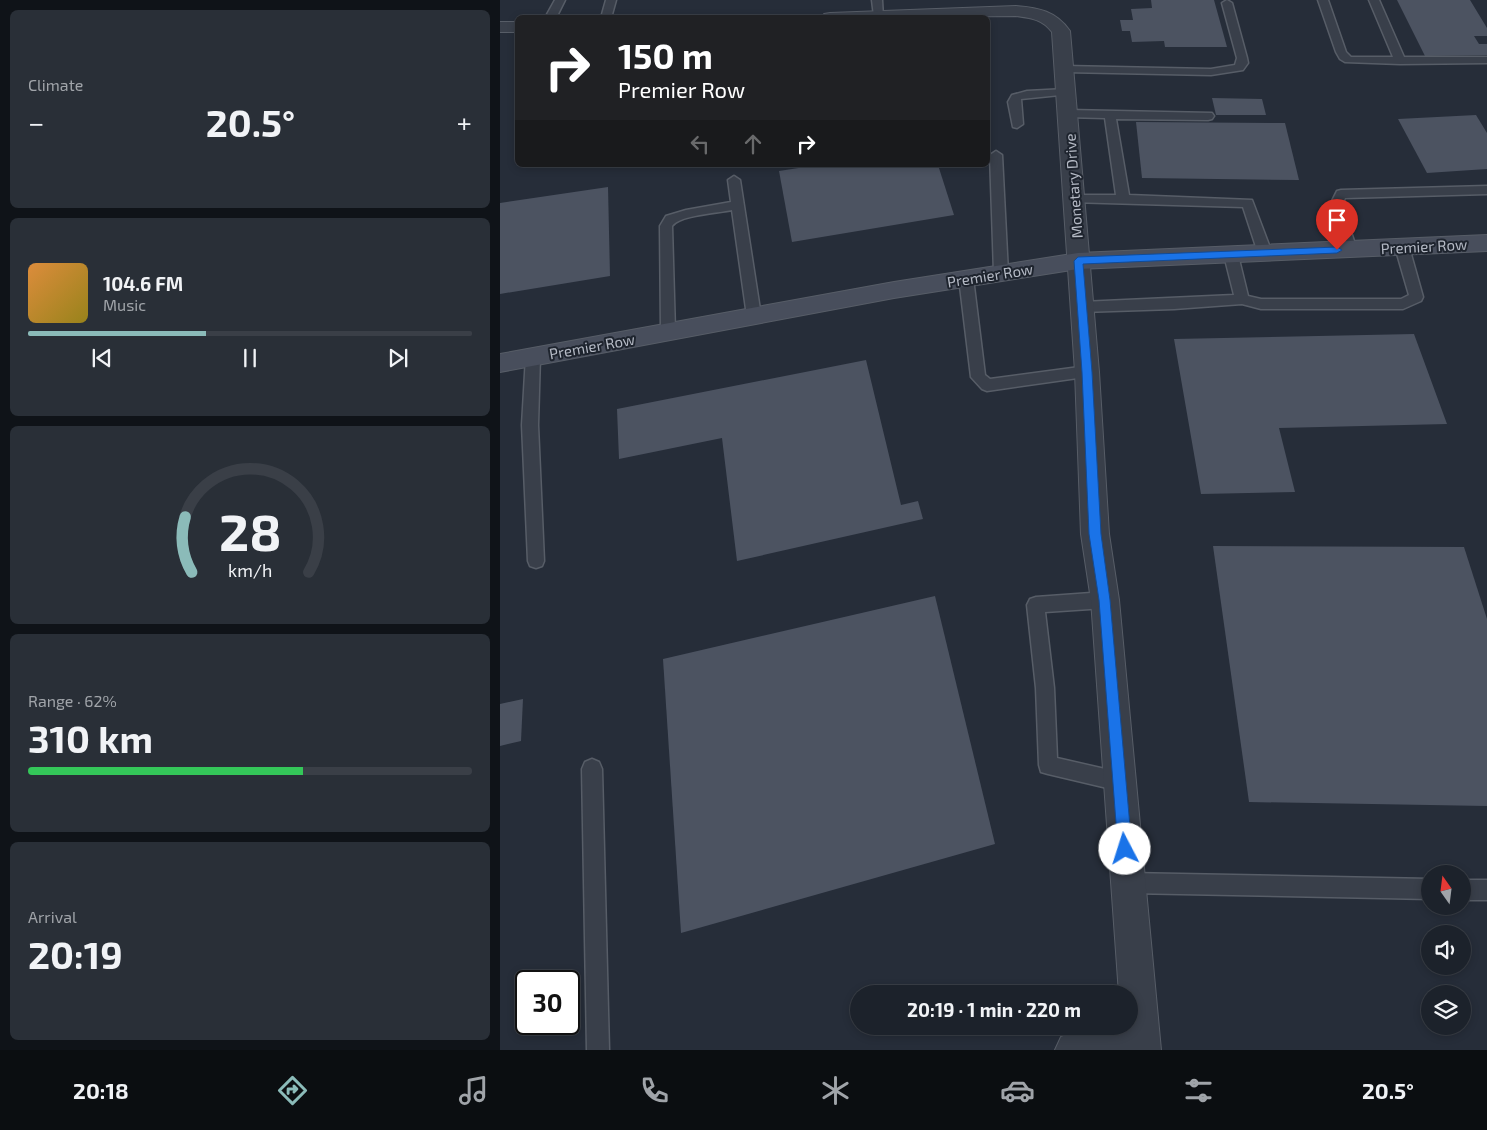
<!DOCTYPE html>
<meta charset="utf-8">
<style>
body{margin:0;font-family:"Exo 2",sans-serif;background:#292f37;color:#f1f3f6;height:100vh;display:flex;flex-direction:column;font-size:19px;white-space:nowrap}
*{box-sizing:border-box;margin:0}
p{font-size:16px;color:#a0a4a9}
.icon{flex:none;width:28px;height:28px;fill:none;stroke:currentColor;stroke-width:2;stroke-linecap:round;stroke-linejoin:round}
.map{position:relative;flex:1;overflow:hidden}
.sheet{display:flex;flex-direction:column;gap:10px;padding:10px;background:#0f1318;width:500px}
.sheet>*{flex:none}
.hud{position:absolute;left:15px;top:15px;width:475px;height:152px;border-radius:8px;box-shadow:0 2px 8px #0003,0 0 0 1px #3a3f47;background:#202124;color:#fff;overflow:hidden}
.needle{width:32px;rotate:346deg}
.buttons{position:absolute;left:921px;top:865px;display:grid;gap:10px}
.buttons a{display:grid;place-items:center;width:50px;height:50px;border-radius:50%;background:#1c222b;box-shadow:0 2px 8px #0003,0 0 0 1px #3a3f47;font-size:25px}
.speed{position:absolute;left:15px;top:970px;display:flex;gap:10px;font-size:25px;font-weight:700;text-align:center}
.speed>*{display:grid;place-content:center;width:65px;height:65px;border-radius:50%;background:#1c222b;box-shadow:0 2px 8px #0003,0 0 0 1px #3a3f47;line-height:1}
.speed .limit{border:2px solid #111;border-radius:8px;background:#fff;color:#111}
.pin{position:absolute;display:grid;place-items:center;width:42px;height:42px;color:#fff;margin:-51px -21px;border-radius:50% 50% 50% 0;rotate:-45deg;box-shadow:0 0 5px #0007}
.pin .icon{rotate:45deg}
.me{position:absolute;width:55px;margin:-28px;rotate:355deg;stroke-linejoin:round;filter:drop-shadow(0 0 4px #0008)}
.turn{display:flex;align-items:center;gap:18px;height:105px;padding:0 20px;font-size:22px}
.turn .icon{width:65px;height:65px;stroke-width:2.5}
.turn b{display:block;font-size:35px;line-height:42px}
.lanes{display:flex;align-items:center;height:48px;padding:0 20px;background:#0003;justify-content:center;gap:25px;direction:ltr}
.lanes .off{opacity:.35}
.big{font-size:38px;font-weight:700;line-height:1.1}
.sheet .widget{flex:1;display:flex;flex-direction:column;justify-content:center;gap:8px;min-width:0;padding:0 18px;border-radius:8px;background:#292f37}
.sheet .dial{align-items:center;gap:0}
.dial svg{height:130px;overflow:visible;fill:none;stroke:#3a3f47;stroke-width:7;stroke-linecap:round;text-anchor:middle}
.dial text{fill:#f1f3f6;stroke:none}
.song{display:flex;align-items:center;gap:15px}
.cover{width:60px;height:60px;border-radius:8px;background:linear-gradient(135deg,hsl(30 70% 55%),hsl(50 70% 35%))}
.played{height:5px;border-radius:2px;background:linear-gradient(90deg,#8bbbb9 40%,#3a3f47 40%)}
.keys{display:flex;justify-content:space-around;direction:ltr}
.heat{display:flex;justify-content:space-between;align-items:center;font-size:28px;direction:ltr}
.charge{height:8px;border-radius:4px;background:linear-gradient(90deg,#34c759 62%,#3a3f47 0)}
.trip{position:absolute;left:350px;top:985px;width:288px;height:50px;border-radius:25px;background:#1c222b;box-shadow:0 2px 8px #0003,0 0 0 1px #3a3f47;font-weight:700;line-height:50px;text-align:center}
.tab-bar{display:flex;height:80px;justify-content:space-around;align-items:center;background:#0b0e11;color:#a0a4a9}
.tab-bar .icon{width:35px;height:35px}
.tab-bar .on{color:#8bbbb9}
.tab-bar b{font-size:22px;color:#f1f3f6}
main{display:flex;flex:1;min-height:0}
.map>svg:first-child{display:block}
.building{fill:#4c5361}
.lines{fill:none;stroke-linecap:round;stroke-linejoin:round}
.lane-casing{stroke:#575d67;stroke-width:3}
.street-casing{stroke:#575d67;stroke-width:2}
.secondary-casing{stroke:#575d67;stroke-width:2}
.lane{fill:#393f4a;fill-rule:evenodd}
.street{fill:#393f4a;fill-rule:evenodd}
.secondary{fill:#484e5c;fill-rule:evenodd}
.route{fill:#1a73e8;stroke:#114b97}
.labels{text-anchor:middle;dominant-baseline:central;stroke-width:4;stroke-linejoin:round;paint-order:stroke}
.street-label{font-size:15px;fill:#b5bac5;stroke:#1e242e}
</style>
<main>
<section class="sheet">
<div class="widget"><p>Climate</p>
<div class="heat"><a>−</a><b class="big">20.5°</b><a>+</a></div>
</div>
<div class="widget">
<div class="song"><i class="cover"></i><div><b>104.6 FM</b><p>Music</p></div></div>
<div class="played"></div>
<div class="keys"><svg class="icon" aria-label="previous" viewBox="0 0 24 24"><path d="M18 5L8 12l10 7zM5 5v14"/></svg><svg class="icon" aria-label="pause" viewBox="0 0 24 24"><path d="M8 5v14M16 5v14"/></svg><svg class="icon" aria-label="next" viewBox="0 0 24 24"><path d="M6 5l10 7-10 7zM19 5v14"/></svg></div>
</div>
<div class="widget dial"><svg viewBox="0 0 100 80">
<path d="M14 69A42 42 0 1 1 86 69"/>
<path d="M14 69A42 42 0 0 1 10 35" stroke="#8bbbb9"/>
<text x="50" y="56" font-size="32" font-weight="700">28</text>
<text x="50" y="72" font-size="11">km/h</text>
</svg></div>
<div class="widget"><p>Range · 62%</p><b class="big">310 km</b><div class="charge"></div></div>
<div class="widget"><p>Arrival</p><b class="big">20:19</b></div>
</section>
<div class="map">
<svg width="987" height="1050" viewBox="0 0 987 1050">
<rect width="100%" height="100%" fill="#262d39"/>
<g class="building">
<path d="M651 0H714L727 47H665L664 41 632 42 630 31H622L620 20H633L631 9 652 8Z"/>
<path d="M897 0H970L987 28V36H974L979 44H987V55L925 56Z"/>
<path d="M712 98 762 99 766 115H716Z"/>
<path d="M976 115 987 133V169L927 173 898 119Z"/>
<path d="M636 122 785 123 799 180 642 178Z"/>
<path d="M318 165H438L454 215 292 242 279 171Z"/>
<path d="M108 187 110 276 0 294V203Z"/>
<path d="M914 334 947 424 779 428 795 492 701 494 674 339Z"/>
<path d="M366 360 401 505 418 501 423 519 237 561 222 438 119 459 117 409Z"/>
<path d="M713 546 964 547 987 619V806L749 802Z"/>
<path d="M435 596 495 844 181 933 163 659Z"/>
<path d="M23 699 21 741 0 746V704Z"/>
</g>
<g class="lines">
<g class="lane-casing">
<g id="lane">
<path d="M55 0H65L56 18H45Z"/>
<path d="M106 0H116L111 18H101Z"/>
<path d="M372 0H382L383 18 374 16Z"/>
<path d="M727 0 732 3 747 58 748 63 743 70 711 75 564 72 558 69 564 66 711 69 735 65 737 58 722 3Z"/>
<path d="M818 0H828L846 52 851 57H893L869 0H879L904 57H987V63L900 64 845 62 840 59 836 52Z"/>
<path d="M566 89 572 92 570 94 521 99 523 124 517 128 513 127 508 102 512 95 527 91Z"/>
<path d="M568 110 712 113 714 116 712 119 708 120 616 119 629 195 752 200 772 253 770 256H760L758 253 743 207 570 202 568 199 574 195H616L605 118 564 117 562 114Z"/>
<path d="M496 151 502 155 508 273 506 276H496L494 273 490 155Z"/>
<path d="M234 176 240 180 261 316 259 320 254 321 249 320 247 316 232 210C218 213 180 215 172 226L175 331 173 335 168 336 163 335 161 331 160 226 166 216 186 210 231 202 228 180Z"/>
<path d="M987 186V194L845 198 842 205 857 250 855 253H845L843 250 830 205 837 191 841 190Z"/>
<path d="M902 242 907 244 909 247 923 297 921 301 903 309H761L742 304 674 309 582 312 577 311 575 307 577 303 582 302 734 295 724 255 726 252H736L738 255 748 296 761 299H901L909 295 895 247 897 244Z"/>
<path d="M466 273 471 275 473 278 485 375 490 379 587 366 592 368 594 372 592 376 487 391 482 389 471 377 459 278 461 275Z"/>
<path d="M33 351 38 352 40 356 38 425 44 561 42 566 36 568 30 566 28 561 22 425 26 356 28 352Z"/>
<path d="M605 592 611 594 614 600 611 606 605 608 545 612 554 688 557 758 627 774 630 781 627 788 620 791 548 774 541 772 539 765 536 688 527 605 530 599 536 597Z"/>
<path d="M92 759 99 762 102 769 109 1050H87L82 769 85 762Z"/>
<path d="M628 873 930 879V899L628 893 621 890 618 883 621 876Z"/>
<rect x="962" y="880" width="25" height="20"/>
</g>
</g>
<g class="street-casing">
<g id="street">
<path d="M516 6C539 8 556 11 570 31L599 372 609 534 619 600 661 1050H555L561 1037C587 1026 601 1026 629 1026V994H619L591 600 581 534 575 372 552 32C542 19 531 18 516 16L321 18 324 14 330 13Z"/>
<rect x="0" y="22" width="18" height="10"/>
</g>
</g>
<g class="secondary-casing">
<path id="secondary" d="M987 235V251L578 269 394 298 0 372V354L394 282 578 253Z"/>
</g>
<use href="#lane" class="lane"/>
<use href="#street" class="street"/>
<use href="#secondary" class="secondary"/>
</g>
<path class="route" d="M837 247 842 250 837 253 583 264 592 372 601 534 610 600 632 849 630 854 625 856 620 854 618 849 599 600 589 534 582 372 574 261 578 257Z"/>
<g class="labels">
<g class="street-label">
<text transform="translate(573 186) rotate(-94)">Monetary Drive</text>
<text transform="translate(924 246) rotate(-3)">Premier Row</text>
<text transform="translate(490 275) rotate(-9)">Premier Row</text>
<text transform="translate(92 346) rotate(-10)">Premier Row</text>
</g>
</g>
</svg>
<div class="buttons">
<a><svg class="needle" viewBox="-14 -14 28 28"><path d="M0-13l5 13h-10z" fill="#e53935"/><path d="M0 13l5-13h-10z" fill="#a0a4a9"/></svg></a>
<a><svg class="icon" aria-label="sound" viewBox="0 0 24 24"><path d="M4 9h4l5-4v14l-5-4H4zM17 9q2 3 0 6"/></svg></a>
<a><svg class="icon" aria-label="layers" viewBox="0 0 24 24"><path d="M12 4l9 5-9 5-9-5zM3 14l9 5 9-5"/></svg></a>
</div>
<div class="speed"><div class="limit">30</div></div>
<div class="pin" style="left:837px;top:250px;background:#d93025"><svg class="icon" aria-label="arrive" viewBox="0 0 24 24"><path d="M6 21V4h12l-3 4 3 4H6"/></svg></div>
<svg class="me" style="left:625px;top:849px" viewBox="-20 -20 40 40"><circle r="19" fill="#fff"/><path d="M0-13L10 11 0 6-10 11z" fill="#1a73e8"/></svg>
<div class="trip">20:19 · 1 min · 220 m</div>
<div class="hud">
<div class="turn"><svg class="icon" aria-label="right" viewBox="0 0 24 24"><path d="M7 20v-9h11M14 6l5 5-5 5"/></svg><div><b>150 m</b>Premier Row</div></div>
<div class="lanes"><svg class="icon off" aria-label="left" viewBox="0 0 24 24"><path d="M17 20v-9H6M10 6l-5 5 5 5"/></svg><svg class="icon off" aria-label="ahead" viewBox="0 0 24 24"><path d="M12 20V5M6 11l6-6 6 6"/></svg><svg class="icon" aria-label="right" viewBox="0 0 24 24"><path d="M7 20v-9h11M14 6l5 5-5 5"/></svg></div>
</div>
</div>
</main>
<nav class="tab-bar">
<b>20:18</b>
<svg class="icon on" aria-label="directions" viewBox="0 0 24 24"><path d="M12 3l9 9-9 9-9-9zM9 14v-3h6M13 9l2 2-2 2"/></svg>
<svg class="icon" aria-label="music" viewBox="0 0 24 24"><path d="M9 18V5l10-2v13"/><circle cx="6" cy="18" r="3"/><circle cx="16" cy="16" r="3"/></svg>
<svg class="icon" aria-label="phone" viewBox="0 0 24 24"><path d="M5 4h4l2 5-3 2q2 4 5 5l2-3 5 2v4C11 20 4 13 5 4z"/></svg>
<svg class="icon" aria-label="climate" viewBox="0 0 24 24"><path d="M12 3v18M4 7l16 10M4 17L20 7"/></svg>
<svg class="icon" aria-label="car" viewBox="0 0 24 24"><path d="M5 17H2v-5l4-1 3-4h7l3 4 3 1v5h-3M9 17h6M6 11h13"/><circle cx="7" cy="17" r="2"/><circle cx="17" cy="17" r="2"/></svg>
<svg class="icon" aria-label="filters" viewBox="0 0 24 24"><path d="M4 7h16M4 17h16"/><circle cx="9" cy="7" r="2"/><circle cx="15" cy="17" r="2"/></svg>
<b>20.5°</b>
</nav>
